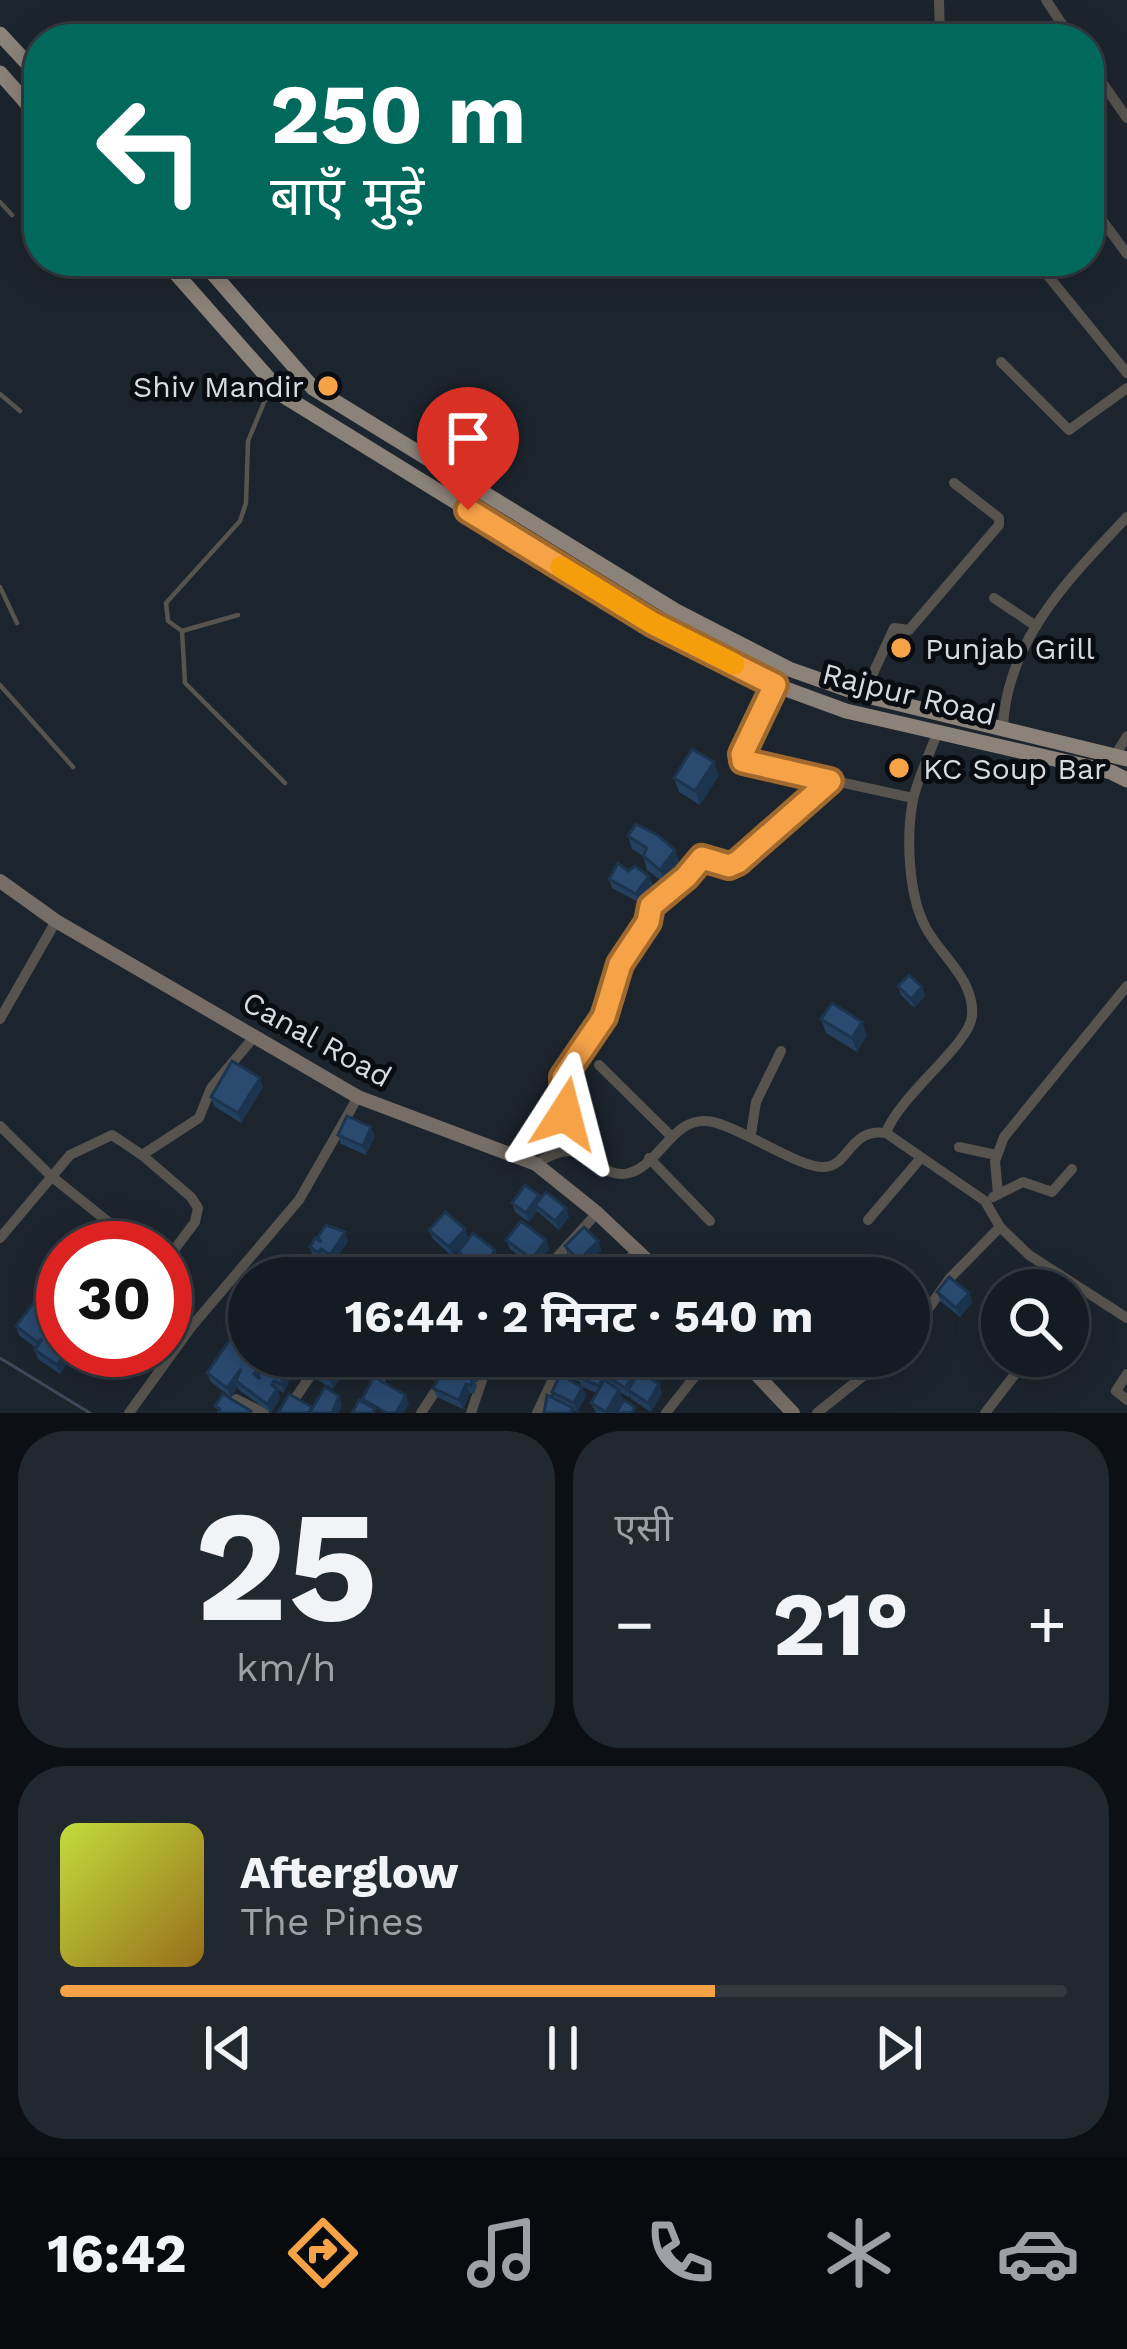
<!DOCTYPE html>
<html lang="hi">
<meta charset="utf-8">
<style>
body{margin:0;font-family:"Work Sans","Noto Sans Devanagari",sans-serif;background:#22282f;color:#f1f3f6;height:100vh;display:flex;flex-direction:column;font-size:45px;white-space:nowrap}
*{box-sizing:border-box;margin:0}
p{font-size:39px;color:#9da1a5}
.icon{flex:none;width:66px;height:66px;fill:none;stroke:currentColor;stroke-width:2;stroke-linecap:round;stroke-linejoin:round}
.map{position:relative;height:1413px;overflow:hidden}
.side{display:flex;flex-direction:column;gap:18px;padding:18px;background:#0c0f13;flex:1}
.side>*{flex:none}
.guide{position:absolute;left:24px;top:24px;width:1080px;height:252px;border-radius:48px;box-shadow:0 6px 30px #0003,0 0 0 3px #343940;background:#00695c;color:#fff;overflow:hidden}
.controls{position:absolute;left:981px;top:1269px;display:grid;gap:24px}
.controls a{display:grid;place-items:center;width:108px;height:108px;border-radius:50%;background:#151b22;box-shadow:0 6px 30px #0003,0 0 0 3px #343940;font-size:60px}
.speed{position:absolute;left:36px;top:1221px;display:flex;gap:24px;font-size:60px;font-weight:700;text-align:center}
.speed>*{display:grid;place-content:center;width:156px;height:156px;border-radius:50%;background:#151b22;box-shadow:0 6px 30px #0003,0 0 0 3px #343940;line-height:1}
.speed .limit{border:18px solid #d22;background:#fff;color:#111}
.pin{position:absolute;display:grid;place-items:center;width:102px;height:102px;color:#fff;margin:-123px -51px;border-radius:50% 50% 50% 0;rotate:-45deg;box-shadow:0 0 12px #0007}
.pin .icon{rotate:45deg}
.me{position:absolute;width:132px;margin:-66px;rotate:9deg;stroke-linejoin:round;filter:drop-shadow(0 0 9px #0008)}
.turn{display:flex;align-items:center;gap:42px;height:252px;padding:0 48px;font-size:54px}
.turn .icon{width:156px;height:156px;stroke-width:2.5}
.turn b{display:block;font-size:84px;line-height:102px}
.big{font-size:90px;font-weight:700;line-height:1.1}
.side .tile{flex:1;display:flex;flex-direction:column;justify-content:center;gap:18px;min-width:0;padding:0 42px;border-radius:48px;background:#22282f}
.side .dial{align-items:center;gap:0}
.dial b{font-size:156px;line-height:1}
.song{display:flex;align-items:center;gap:36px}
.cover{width:144px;height:144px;border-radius:18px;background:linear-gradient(135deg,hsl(70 70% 55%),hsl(40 70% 35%))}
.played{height:12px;border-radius:6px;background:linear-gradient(90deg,#f6a247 65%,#343940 65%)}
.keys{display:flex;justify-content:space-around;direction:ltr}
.heat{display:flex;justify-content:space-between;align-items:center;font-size:66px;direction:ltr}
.side .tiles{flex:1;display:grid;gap:18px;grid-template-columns:1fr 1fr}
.tile:last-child{grid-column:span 2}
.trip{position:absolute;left:228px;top:1257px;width:702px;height:120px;border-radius:60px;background:#151b22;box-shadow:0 6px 30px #0003,0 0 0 3px #343940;font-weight:700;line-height:120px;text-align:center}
.tab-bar{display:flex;height:192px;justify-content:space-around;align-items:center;background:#080b0e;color:#9da1a5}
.tab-bar .icon{width:84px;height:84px}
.tab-bar .current{color:#f6a247}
.tab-bar b{font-size:54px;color:#f1f3f6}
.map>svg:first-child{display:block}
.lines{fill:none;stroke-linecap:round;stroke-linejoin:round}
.stream{stroke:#40485b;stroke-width:3}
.lane{stroke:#57534e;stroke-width:4.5}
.street{stroke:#57534e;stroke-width:10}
.secondary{stroke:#756d66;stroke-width:14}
.primary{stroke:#8b8279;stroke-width:15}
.wall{fill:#24405f}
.shaded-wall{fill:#1d344e}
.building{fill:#2a4a6f;stroke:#1d344e;stroke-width:3;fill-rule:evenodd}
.route-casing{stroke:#a0692e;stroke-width:30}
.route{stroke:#f6a247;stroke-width:21}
.slow{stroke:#f59e0b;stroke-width:21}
.poi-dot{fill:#f6a247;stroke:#090d11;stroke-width:4.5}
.labels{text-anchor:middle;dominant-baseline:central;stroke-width:10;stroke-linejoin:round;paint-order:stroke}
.poi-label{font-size:30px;fill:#d7dce3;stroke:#090d11;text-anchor:start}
.street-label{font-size:30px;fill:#d7dce3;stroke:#090d11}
</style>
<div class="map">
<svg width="1127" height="1413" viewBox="0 0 1127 1413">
<rect width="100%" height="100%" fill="#1c242d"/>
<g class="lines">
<path class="stream" d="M0 1358 90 1413"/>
<g class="lane">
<path d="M0 202 12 215"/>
<path d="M0 394 20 411"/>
<path d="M0 587 17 623"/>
<path d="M238 615 182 631 168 621 166 603 240 521 246 503 248 441 270 388"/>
<path d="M182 631 185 683 285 783"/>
<path d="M0 685 73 767"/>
</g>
<g class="street">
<path d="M939 0 940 39"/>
<path d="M1046 0 1072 39"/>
<path d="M1089 64 1127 118"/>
<path d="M1089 192 1096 212 1127 254"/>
<path d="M1036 261 1127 373"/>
<path d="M1001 362 1069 430 1127 388"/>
<path d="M994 598 1036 626"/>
<path d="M775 685 743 754V761L913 798"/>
<path d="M863 695 894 628 909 630 999 525V518L954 483"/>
<path d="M1003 727C1007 639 1070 578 1127 517"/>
<path d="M1116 754 1127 736"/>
<path d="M0 1019 56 921"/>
<path d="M599 1065 672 1137"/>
<path d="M0 1126 51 1176 137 1245"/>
<path d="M886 1133C899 1096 970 1044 972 1016 975 980 941 956 926 928 908 895 906 836 913 800 918 777 930 753 938 731"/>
<path d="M751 1134 756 1102 781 1051"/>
<path d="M959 1147 996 1155"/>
<path d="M567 1149 562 1080 566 1070 605 1017 620 965 646 925 651 906 686 877 702 858 729 866 738 862 830 781"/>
<path d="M649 1158 710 1221"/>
<path d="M536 1164C592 1127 593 1182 629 1173 661 1165 673 1113 713 1122 744 1129 800 1169 825 1167 850 1165 849 1128 886 1133L985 1201 1000 1227 1029 1255 1127 1318"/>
<path d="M998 1194 995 1161 1004 1137 1127 986"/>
<path d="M993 1197 1023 1182 1052 1192 1072 1169"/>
<path d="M868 1220 920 1159"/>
<path d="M0 1238 70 1155 112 1135 142 1155"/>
<path d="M87 1248 105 1221"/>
<path d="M165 1262 195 1222 198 1208 191 1197 142 1155 199 1118 211 1088 254 1037"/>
<path d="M323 1262 353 1278"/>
<path d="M449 1278 469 1248"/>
<path d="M538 1278 597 1213"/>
<path d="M611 1278 638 1249"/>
<path d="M48 1304 63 1282"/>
<path d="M909 1336 950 1278 1000 1227"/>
<path d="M91 1360 98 1350"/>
<path d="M1127 1374 1116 1391 1127 1400"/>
<path d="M374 1388 396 1356"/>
<path d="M236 1399 264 1413"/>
<path d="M129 1413 192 1326 299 1200 358 1097"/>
<path d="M285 1413 324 1356"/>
<path d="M421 1413 440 1384"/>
<path d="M471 1413 488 1362 486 1356"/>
<path d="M537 1413 564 1356"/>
<path d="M666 1413 711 1356"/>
<path d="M817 1413 888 1356"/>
<path d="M985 1413 1029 1356"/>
</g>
<g class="secondary">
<path d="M0 881 56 921 358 1097 536 1164 597 1213 666 1278"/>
<path d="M739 1356 793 1413"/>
</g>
<g class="primary">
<path d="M0 34 39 76"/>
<path d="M0 73 39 117"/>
<path d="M165 261 284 396 652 623 775 685 846 711 1111 772 1127 780"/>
<path d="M202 261 313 388 676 611 789 669 863 695 1127 759"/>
</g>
</g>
<g class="wall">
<path d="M719 775 700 805 679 792 674 778Z"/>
<path d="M628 836 680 864 665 884 647 870 643 856 632 849Z"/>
<path d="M628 871 653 885 640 903 612 888 609 879Z"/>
<path d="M898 986 922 987 925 996 914 1008 901 995Z"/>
<path d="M821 1019 867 1035 857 1052 826 1033Z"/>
<path d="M263 1087 241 1123 214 1106 211 1097Z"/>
<path d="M338 1135 375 1136 366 1155 341 1144Z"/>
<path d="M539 1195 540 1198 569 1217 559 1230 537 1211 529 1222 515 1212 512 1203Z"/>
<path d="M429 1230 468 1238 452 1256 433 1239Z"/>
<path d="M506 1240H546L549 1249 535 1268 510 1249Z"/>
<path d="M348 1241 333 1264 325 1258 322 1262 313 1256 310 1247 321 1242Z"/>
<path d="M598 1241 601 1250 582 1269 568 1255 565 1246Z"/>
<path d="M458 1252 498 1259 490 1271 496 1278H474L478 1274 462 1262Z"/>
<path d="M937 1292 969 1293 972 1302 960 1317 940 1301Z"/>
<path d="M62 1310 63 1322 60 1325 63 1350H76L60 1374 38 1359 35 1350 36 1348 19 1335 16 1326Z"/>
<path d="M242 1322 249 1356 296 1364 284 1393 278 1390 280 1398 271 1413 239 1390 238 1387 231 1397 211 1382 207 1373Z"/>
<path d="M353 1356 333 1389 313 1377 310 1368Z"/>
<path d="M515 1356H549L542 1370Z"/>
<path d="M448 1360 483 1365 478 1382 475 1381 477 1386 474 1394 470 1393 463 1409 437 1397 433 1388 449 1364Z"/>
<path d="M608 1363 610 1367 638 1373 662 1393 651 1412 631 1399 630 1396 628 1397 620 1392 623 1399 614 1413H596L591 1403 597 1393 582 1387 586 1396 577 1412 573 1410 574 1413 554 1399 552 1392 581 1386 580 1382 560 1374 557 1365Z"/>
</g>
<g class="shaded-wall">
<path d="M714 762 719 775 700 805 695 791Z"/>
<path d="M675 850 680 864 665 884 660 870Z"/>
<path d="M649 876 653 885 640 903 636 894Z"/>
<path d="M922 987 925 996 914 1008 911 999Z"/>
<path d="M862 1022 867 1035 857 1052 852 1038Z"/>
<path d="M260 1078 263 1087 241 1123 238 1113Z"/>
<path d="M371 1127 375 1136 366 1155 363 1146Z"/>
<path d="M539 1195 542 1204 535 1205 537 1211 529 1222 526 1213Z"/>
<path d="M566 1208 569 1217 559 1230 555 1221Z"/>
<path d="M465 1229 468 1238 452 1256 449 1247Z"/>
<path d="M345 1232 348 1241 333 1264 330 1255Z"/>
<path d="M546 1240 549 1249 535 1268 532 1259Z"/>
<path d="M598 1241 601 1250 582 1269 579 1260Z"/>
<path d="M495 1250 498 1259 487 1275 484 1266Z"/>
<path d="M969 1293 972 1302 960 1317 956 1308Z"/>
<path d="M62 1310 63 1322 57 1330 54 1321Z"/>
<path d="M67 1350H76L60 1374 57 1365Z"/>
<path d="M292 1356 296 1364 284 1393 281 1384Z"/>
<path d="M344 1356H353L333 1389 330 1380Z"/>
<path d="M480 1356 483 1365 478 1382 475 1373Z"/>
<path d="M541 1356H549L542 1370 538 1361Z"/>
<path d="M241 1369 236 1381 238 1387 231 1397 227 1388Z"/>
<path d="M274 1381 280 1398 271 1413 267 1404Z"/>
<path d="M466 1384 470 1393 463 1409 459 1400Z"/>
<path d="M659 1384 662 1393 651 1412 648 1403Z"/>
<path d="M582 1387 586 1396 577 1412 574 1403Z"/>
<path d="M619 1390 623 1399 614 1413H607Z"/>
<path d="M406 1395 409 1404 404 1413H396Z"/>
<path d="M339 1396 342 1405 339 1413H332Z"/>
</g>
<g class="building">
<path d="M692 749 714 762 695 791 674 778Z"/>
<path d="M636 824 659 836 675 850 660 870 643 856 647 848 628 836Z"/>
<path d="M618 863 628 871 635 866 649 876 636 894 609 879Z"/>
<path d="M909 975 922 987 911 999 898 986Z"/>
<path d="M832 1003 862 1022 852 1038 821 1019Z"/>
<path d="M232 1061 260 1078 238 1113 211 1097Z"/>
<path d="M347 1116 371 1127 363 1146 338 1135Z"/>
<path d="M525 1185 539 1195 526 1213 512 1203Z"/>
<path d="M546 1192 566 1208 555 1221 535 1205Z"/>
<path d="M445 1212 465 1229 449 1247 429 1230Z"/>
<path d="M521 1221 546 1240 532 1259 506 1240Z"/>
<path d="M326 1225 345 1232 330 1255 321 1249 319 1253 310 1247 315 1238 321 1242 318 1237Z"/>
<path d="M584 1227 598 1241 579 1260 565 1246Z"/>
<path d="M473 1233 495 1250 484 1266 495 1275 493 1278H474L481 1270 458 1252Z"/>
<path d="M323 1263 348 1278H314Z"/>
<path d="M949 1277 969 1293 956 1308 937 1292Z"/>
<path d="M40 1294 62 1310 54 1321 63 1327V1350H67L57 1365 35 1350 42 1339 37 1342 16 1326Z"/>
<path d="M242 1322 249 1327V1356H267L265 1359 268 1360 271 1356H292L281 1384 274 1381 272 1385 277 1389 267 1404 236 1381 241 1369 227 1388 207 1373ZM242 1354 263 1365 258 1374 260 1379 254 1374 258 1368 241 1356Z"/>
<path d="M318 1356H344L330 1380 310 1368Z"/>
<path d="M451 1356 470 1358 480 1356 475 1373 448 1360Z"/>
<path d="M561 1356H583L576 1373 557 1365Z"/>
<path d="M587 1356H592L608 1363 599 1386 578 1377Z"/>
<path d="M616 1357 637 1371 625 1388 605 1375Z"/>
<path d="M449 1364 473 1377 471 1385 466 1384 459 1400 433 1388Z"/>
<path d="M639 1372 659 1384 648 1403 628 1390Z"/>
<path d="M560 1375 582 1387 574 1403 552 1392Z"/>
<path d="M374 1377 406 1395 396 1413H387L362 1399Z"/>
<path d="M604 1380 619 1390 606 1412 591 1403Z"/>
<path d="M325 1387 339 1396 332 1413H312L310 1412Z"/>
<path d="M223 1394 251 1411 250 1413H218L220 1409 215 1406Z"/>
<path d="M289 1394 312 1407 308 1413H278Z"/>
<path d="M547 1395 573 1408 570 1413H544Z"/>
<path d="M359 1400 375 1409 373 1413H352Z"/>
<path d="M624 1400 635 1407 632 1413H616Z"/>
</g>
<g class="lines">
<g class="route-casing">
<path id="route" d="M468 510 652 623 775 685 742 754 743 761 830 781 738 862 729 866 702 858 686 877 651 906 648 922 620 964 604 1017 563 1077 565 1114"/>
</g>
<use href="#route" class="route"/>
<path class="slow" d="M561 567 652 623 734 664"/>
</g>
<g class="poi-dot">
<circle cx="328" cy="386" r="12"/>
<circle cx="901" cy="648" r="12"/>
<circle cx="899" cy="768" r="12"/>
</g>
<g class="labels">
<g class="poi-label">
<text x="304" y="386" text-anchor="end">Shiv Mandir</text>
<text x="925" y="648">Punjab Grill</text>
<text x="923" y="768">KC Soup Bar</text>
</g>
<g class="street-label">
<text transform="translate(909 694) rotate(14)">Rajpur Road</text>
<text transform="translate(317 1039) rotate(29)">Canal Road</text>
</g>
</g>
</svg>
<div class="controls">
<a><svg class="icon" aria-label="search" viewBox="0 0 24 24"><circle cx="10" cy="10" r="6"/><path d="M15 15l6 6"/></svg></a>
</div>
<div class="speed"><div class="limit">30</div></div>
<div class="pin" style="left:468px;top:510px;background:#d93025"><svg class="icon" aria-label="arrive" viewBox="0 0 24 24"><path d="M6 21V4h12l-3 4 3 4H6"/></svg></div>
<svg class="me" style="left:565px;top:1114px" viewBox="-20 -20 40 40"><path d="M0-17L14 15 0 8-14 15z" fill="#f6a247" stroke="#fff" stroke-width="4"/></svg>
<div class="trip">16:44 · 2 मिनट · 540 m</div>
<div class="guide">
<div class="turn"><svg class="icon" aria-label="left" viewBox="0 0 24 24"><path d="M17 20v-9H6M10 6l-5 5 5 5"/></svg><div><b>250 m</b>बाएँ मुड़ें</div></div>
</div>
</div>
<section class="side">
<div class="tiles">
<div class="tile dial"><b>25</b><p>km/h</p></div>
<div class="tile"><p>एसी</p>
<div class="heat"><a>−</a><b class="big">21°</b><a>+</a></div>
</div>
<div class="tile">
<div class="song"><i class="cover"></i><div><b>Afterglow</b><p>The Pines</p></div></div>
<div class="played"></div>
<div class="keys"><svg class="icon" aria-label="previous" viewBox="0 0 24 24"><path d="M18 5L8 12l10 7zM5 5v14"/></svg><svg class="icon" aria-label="pause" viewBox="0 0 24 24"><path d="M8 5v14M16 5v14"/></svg><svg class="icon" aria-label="next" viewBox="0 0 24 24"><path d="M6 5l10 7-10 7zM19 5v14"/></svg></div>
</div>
</div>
</section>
<nav class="tab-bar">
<b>16:42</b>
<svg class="icon current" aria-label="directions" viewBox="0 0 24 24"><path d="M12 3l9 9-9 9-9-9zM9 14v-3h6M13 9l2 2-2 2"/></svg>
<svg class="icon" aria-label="music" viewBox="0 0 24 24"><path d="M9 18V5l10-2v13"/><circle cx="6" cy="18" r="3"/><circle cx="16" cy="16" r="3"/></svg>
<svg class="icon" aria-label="phone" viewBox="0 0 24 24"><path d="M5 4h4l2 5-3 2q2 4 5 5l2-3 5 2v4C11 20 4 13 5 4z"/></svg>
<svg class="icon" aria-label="climate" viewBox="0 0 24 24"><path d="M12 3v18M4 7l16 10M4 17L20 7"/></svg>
<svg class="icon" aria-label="car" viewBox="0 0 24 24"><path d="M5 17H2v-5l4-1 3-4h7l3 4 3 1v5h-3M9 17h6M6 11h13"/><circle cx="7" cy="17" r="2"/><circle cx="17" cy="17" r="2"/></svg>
</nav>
